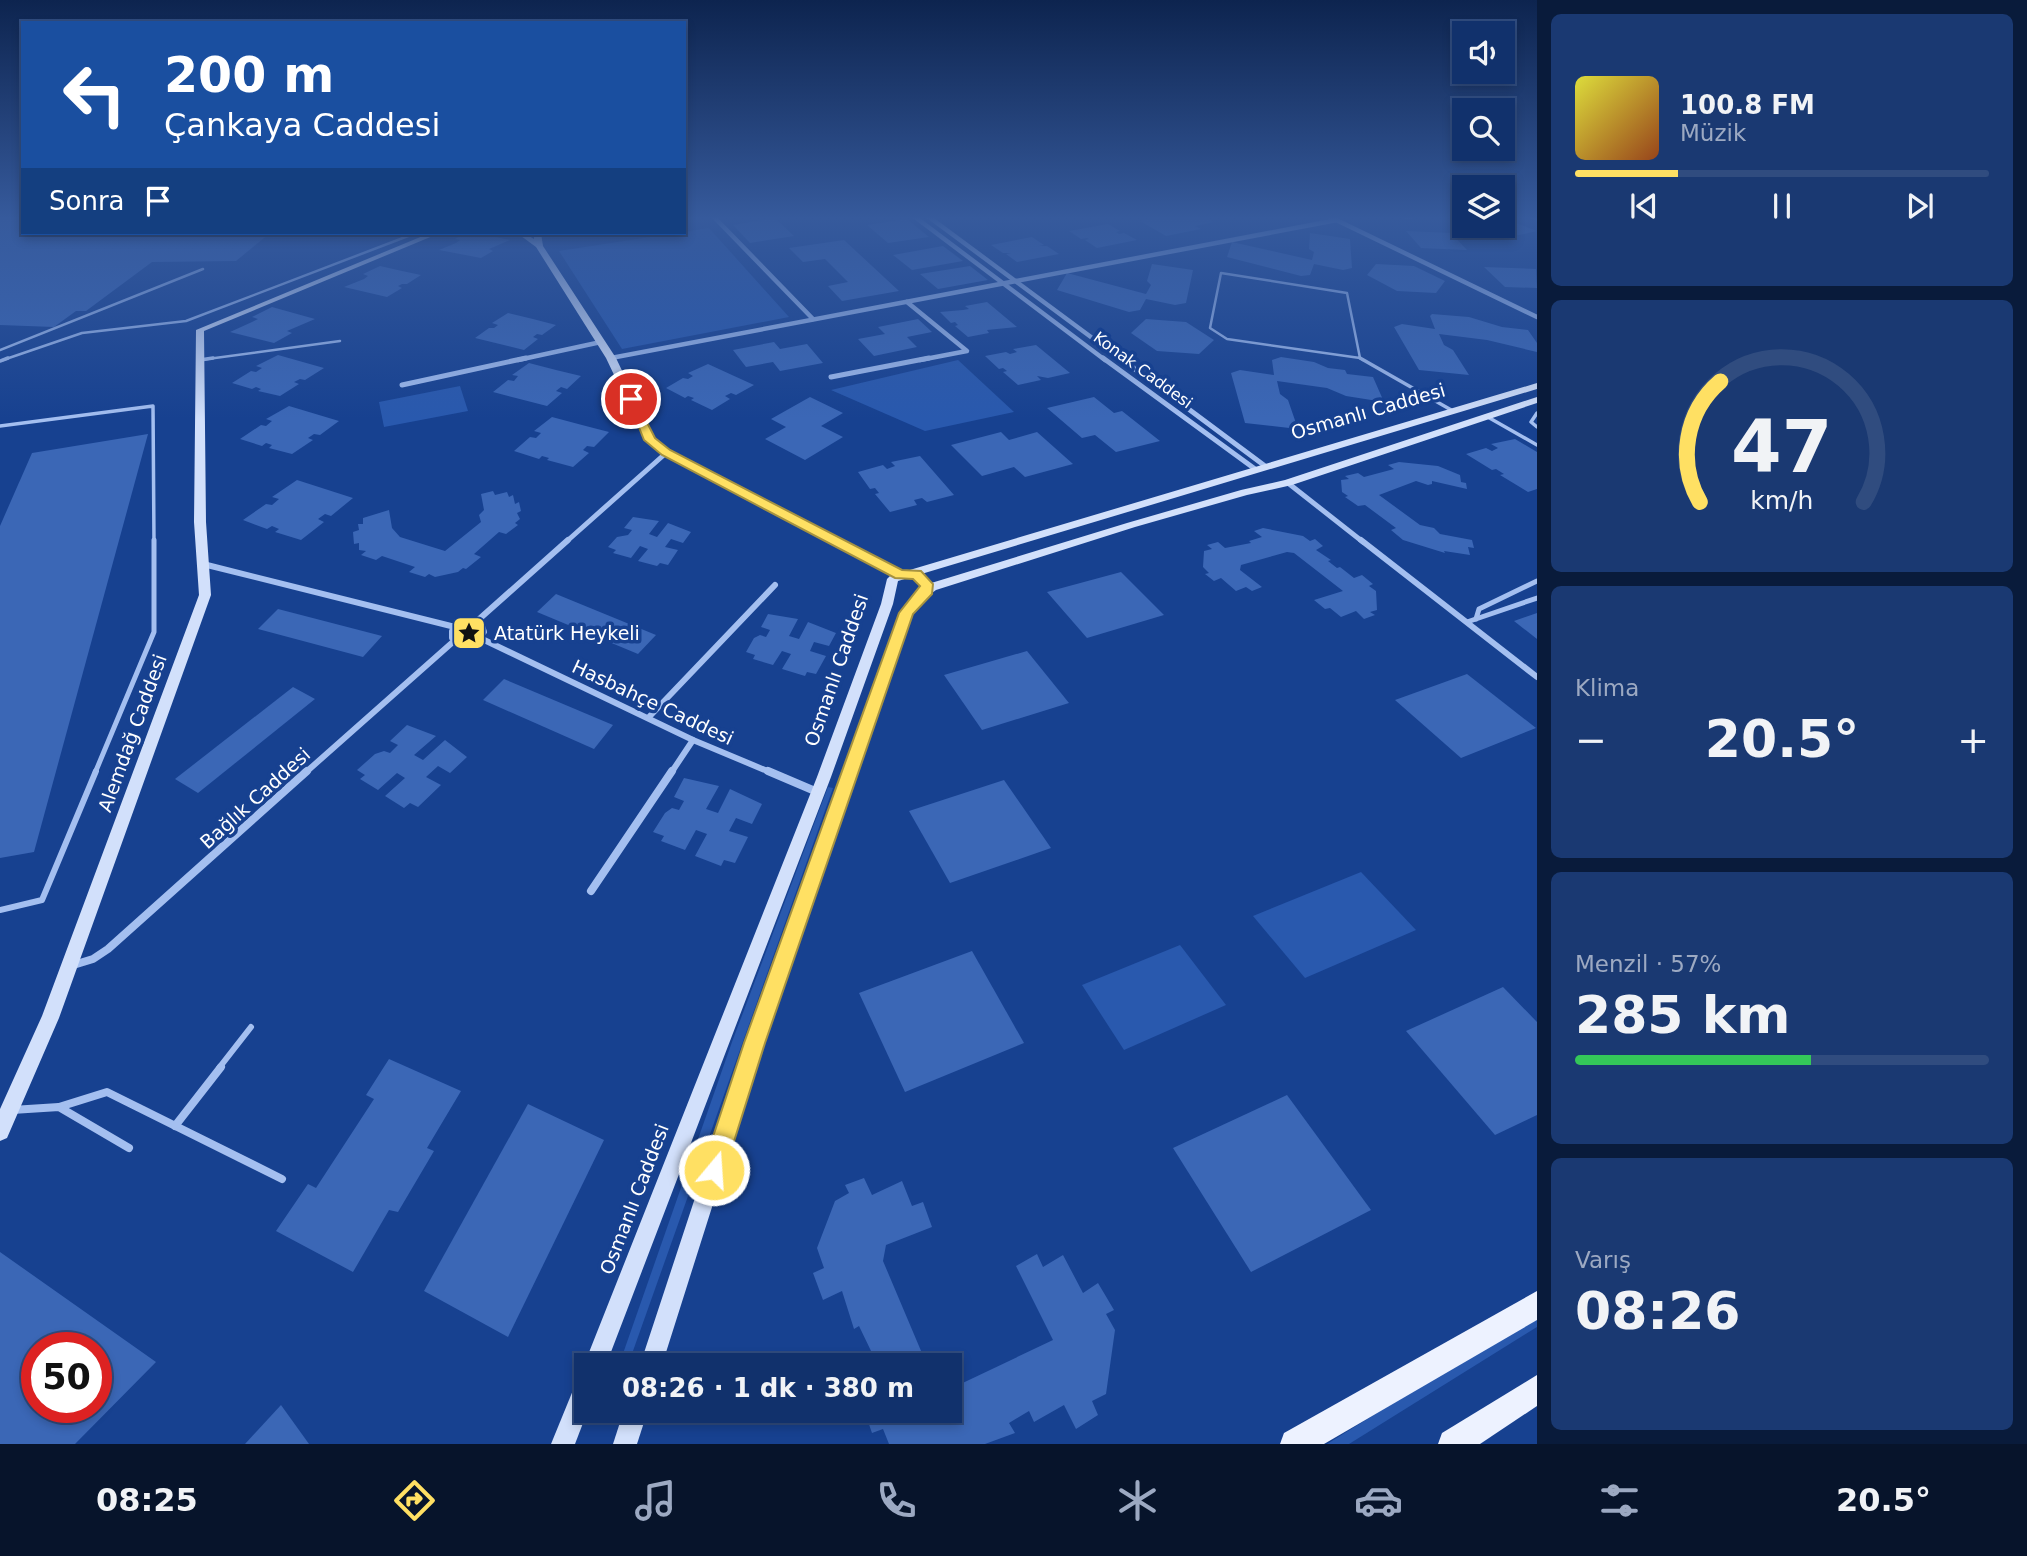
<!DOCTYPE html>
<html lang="tr">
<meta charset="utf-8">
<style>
body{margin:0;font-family:"DejaVu Sans",sans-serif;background:#1a3972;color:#f1f3f6;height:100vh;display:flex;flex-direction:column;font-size:26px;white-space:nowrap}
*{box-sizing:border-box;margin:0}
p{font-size:23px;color:#9ca9c2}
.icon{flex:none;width:38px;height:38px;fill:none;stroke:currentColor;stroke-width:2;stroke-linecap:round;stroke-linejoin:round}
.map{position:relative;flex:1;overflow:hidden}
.details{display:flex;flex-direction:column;gap:14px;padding:14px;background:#091b3b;width:490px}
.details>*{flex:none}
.banner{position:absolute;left:21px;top:21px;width:665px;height:214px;border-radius:0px;box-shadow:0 4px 10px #0003,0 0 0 2px #304c7f;background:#1a4fa0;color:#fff;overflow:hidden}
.fabs{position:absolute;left:1452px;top:21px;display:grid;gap:14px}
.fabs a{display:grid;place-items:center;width:63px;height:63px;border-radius:0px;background:#11316c;box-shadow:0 4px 10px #0003,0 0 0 2px #304c7f;font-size:35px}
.speed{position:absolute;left:21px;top:1332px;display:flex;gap:14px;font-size:35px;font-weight:700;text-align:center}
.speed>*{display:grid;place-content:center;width:91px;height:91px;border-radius:50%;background:#11316c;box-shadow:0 4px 10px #0003,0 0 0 2px #304c7f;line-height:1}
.speed .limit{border:10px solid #d22;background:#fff;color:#111}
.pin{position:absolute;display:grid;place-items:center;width:60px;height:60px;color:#fff;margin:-30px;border:4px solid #fff;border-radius:50%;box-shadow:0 2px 7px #0007}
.me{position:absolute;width:77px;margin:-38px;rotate:18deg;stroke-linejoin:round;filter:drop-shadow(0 0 5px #0008)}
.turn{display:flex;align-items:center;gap:24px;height:147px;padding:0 28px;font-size:32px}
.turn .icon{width:91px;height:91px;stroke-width:2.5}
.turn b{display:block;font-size:49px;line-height:60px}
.then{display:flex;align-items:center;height:66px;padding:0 28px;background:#0003;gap:14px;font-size:26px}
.big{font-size:52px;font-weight:700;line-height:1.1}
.details .widget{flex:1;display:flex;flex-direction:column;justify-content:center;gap:10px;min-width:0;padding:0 24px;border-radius:10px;background:#1a3972}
.details .dial{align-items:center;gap:0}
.dial svg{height:182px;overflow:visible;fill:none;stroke:#304c7f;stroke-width:7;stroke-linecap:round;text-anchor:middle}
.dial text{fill:#f1f3f6;stroke:none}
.song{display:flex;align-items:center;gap:21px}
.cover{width:84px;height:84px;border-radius:10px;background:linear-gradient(135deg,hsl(60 70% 55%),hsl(20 70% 35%))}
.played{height:7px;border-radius:4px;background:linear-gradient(90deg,#ffe063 25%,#304c7f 25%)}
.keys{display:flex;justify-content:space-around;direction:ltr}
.heat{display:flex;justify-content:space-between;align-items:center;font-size:38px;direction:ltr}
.charge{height:10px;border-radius:5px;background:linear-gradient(90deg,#34c759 57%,#304c7f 0)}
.trip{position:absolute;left:574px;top:1353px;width:388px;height:70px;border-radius:0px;background:#11316c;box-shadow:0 4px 10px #0003,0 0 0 2px #304c7f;font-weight:700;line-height:70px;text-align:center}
.tab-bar{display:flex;height:112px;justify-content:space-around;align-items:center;background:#07142b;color:#9ca9c2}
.tab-bar .icon{width:49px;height:49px}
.tab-bar .selected{color:#ffe063}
.tab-bar b{font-size:32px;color:#f1f3f6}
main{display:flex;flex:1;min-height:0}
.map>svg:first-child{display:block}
.green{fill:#2959ae}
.building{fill:#3b67b6;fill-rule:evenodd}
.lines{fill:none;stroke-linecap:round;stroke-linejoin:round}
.lane-far4{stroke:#a4bff0;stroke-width:2.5}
.lane-far3{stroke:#a4bff0;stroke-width:3.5}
.lane-far2{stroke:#a4bff0;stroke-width:5}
.lane-far1{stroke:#a4bff0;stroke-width:6}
.lane{stroke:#a4bff0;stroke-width:8}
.street-far3{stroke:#a4bff0;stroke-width:4.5}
.street-far2{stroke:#a4bff0;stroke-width:5}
.street-far1{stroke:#a4bff0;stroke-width:6}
.street{stroke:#a4bff0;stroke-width:8}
.secondary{fill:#d2e0fb;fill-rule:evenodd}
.primary{fill:#edf2ff;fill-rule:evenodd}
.route{fill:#ffe063;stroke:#a69240;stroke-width:2}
.labels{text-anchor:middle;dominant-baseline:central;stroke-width:7;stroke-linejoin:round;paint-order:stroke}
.far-street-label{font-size:16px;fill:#fff;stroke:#174190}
.street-label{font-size:19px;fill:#fff;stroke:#174190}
.poi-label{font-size:19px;fill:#fff;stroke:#174190;text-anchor:start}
</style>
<main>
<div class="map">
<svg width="1537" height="1444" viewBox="0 0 1537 1444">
<rect width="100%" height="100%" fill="#174190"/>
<g class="green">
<path d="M709 228 789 317 622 349 559 251Z"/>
<path d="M958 360 1014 412 925 431 831 390Z"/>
<path d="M460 386 468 411 384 427 379 402Z"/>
<path d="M828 787 833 788 628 1365H619L732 1042Z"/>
<path d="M1361 872 1416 930 1305 978 1253 916Z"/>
<path d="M1180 945 1226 1005 1124 1050 1082 985Z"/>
<path d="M1537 1314V1327L1349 1444H1327Z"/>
</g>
<g class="building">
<path d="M0 217H23V233H270L236 261 152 262 86 311H76L54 327 0 325Z"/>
<path d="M1162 217H1204L1214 222 1195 226 1201 229 1166 236 1140 221Z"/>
<path d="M775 218 794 236 750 243 733 225Z"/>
<path d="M1503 218 1537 231 1519 235 1472 232 1465 226H1503Z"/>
<path d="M907 219 929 237 888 243 867 225Z"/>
<path d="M1108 224 1120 231 1116 232 1119 234 1124 233 1137 240 1097 248 1085 240 1089 239 1087 238 1081 239 1069 231Z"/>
<path d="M1406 231 1451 233 1467 250 1421 248Z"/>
<path d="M466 233H476L510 240 489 249 493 251 481 258 439 250 456 243 460 240 455 239Z"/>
<path d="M1310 233 1350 239 1352 268 1343 270 1314 264 1310 275 1301 276 1227 257 1232 242 1312 260 1314 252 1309 249Z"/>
<path d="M1032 237 1044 245 1039 246H1047L1059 254 1017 262 1006 254 1011 253H1003L991 245Z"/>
<path d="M844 240 899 291 842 301 828 286 848 282 825 259 803 262 789 248Z"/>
<path d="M943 246 963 261 912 270 893 255Z"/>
<path d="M1152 264 1193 270 1186 303 1175 305 1146 299 1140 310 1129 312 1057 290 1067 273 1146 294 1151 285 1147 281Z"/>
<path d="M1376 264 1414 266 1445 281 1436 293 1397 291 1367 275Z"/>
<path d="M380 266 402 271 421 275 407 284H402L398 286 402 288 387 297 344 287 364 279 368 276 363 274Z"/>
<path d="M970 266 988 280 938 289 920 274Z"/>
<path d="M1484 267 1536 269 1537 288 1505 287Z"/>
<path d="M987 302 1017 327 987 330 989 333 968 337 955 326 958 325 955 322 951 323 940 312 963 310 969 309 965 306Z"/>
<path d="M272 307 315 319 287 331 292 333 274 343 230 332 252 322 258 319 252 317Z"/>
<path d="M508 313 533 319 556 325 542 335 537 334 533 337 538 339 524 350 475 338 489 328H494L498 325 492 323Z"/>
<path d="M1432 314 1469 317 1502 327 1528 330 1537 343V352L1487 340 1439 334 1444 345 1453 350 1469 375 1419 370 1394 327 1402 324 1435 329 1430 316Z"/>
<path d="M918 319 932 332 907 337 917 347 874 356 858 339 885 334 878 327Z"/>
<path d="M1146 319 1186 322 1214 340 1199 354 1157 351 1131 333Z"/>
<path d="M774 342 780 349 807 344 823 363 780 371 773 362 746 367 733 350Z"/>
<path d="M1036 345 1070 373 1048 378 1037 376 1041 380 1018 385 1003 372 1007 371 1003 368 999 369 985 356 1006 352 1010 354 1017 352 1013 349Z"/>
<path d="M278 355 324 368 305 380 300 379 294 382 299 384 280 396 258 391 261 389 256 387 252 389 232 383 251 371 256 372 262 368 256 366Z"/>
<path d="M1281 357 1314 362 1328 368 1345 370 1347 374 1373 377 1384 402 1346 396 1327 388 1277 381 1280 394 1288 400 1298 429 1245 423 1231 373 1240 370 1274 375 1272 360Z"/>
<path d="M529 363 556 370 581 376 567 389 561 387 556 391 562 393 547 406 493 392 508 380 514 381 518 376 512 375Z"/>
<path d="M708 364 732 375 754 385 736 395 731 393 725 396 730 399 712 410 691 400 694 398 688 396 685 398 666 388 683 378 688 379 693 376 688 373Z"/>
<path d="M810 397 843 413 821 426 843 437 805 460 765 439 786 427 771 419Z"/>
<path d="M1094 397 1114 413 1122 411 1160 441 1116 452 1095 435 1082 438 1047 408Z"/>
<path d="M289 406 339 421 320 435 314 434 308 438 313 440 292 454 269 448 272 445 266 443 262 446 240 439 261 425 266 426 272 421 266 419Z"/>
<path d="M552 417 582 425 609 432 594 447 587 446 583 450 589 453 573 467 547 460 549 458 542 456 539 459 514 451 530 437 536 438 541 433 534 431Z"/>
<path d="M1001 432 1009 440 1037 432 1073 464 1025 477 1014 467 982 476 951 445Z"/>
<path d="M148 434 34 852 0 858V526L32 453Z"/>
<path d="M1515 439 1537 452V489L1528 492 1500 475 1504 474 1496 469 1492 470 1466 454 1486 448 1492 451 1498 448 1491 444Z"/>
<path d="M920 456 954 495 927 502 922 498 914 500 917 505 890 512 875 494 879 493 875 488 870 489 858 472 883 465 887 469 895 466 891 462Z"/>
<path d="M1399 462 1438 466 1460 475 1461 482 1466 483 1467 489 1432 481V484L1428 485 1416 481 1379 495 1420 525 1434 528 1440 534 1472 540 1474 548 1468 547 1470 555 1444 551 1445 553 1403 540 1391 530 1396 528 1365 505 1358 506 1345 497 1348 496 1342 492 1341 480 1349 479 1345 476 1358 473 1364 477 1394 469 1388 465Z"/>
<path d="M297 480 353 498 331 516 325 514 318 519 324 522 301 540 275 532 279 529 272 526 267 529 243 520 266 504 272 505 279 499 272 497Z"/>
<path d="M493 491 495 495 507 492 509 497 513 495 515 504 519 502 521 511 517 513 520 519 515 523 518 525 506 534 499 532 474 554 481 557 466 569 463 568 458 572 435 577 429 574 425 577 409 572 415 567 382 556 376 560 361 555 366 551 359 550V543L354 544 353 532 359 530 358 524H363V518L389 510 392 528 400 537 445 551 481 522 479 515 484 510 481 494Z"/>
<path d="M633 517 659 521 649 534 657 537 668 523 691 532 683 543 671 539 665 547 678 550 668 565 660 563 657 566 638 561 648 549 640 546 631 558 613 553 616 550 608 547 617 537 628 535 632 530 624 528Z"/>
<path d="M1263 528 1303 536 1310 541 1315 539 1323 546 1316 550 1331 560 1328 561 1337 568 1340 567 1354 578 1362 575 1373 584 1369 586 1376 591 1377 610 1370 612 1375 615 1364 619 1356 611 1341 617 1330 608 1325 609 1314 600 1343 591 1294 553 1287 552 1241 565 1240 570 1262 587 1252 591 1246 587 1236 591 1221 578 1214 581 1205 574 1209 573 1203 567 1204 551 1212 549 1207 545 1218 542 1225 548 1251 543 1249 541 1262 537 1254 531Z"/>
<path d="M1121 572 1164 615 1087 638 1047 592Z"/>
<path d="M556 594 656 635 638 654 537 612Z"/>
<path d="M278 609 382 636 363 657 258 629Z"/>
<path d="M1537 613V639L1514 621Z"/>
<path d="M768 614 798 619 789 636 799 639 808 622 836 633 829 646 814 642 810 651 826 656 816 674 807 672 805 676 782 669 791 654 782 651 773 665 753 659 755 655 746 652 754 638 760 635 766 637 770 630 761 627Z"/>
<path d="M1027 651 1069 703 982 730 944 675Z"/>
<path d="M1467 674 1536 728 1461 758 1395 700Z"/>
<path d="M504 679 613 725 594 749 483 700Z"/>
<path d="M293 687 315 699 198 793 175 779Z"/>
<path d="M407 725 436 736 414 755 423 760 445 740 467 757 450 773 438 766 426 777 441 785 418 807 410 803 404 808 385 796 405 778 397 773 378 790 360 779 365 775 357 770 375 754 384 751 390 753 398 745 390 741Z"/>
<path d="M684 778 719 786 706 809 718 813 730 789 762 804 752 824 736 818 729 831 748 837 735 863 724 860 721 866 695 856 707 834 696 830 685 850 661 841 664 836 653 832 665 813 672 808 679 810 684 801 674 797Z"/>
<path d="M1004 780 1051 848 950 883 909 811Z"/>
<path d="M972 951 1024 1043 905 1092 859 993Z"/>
<path d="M1503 987 1537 1022V1115L1495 1135 1406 1031Z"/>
<path d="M389 1059 461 1091 427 1148 434 1151 398 1212 389 1210 353 1272 276 1231 308 1184 316 1188 374 1099 366 1095Z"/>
<path d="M1287 1095 1371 1210 1251 1272 1173 1148Z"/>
<path d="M528 1104 604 1140 508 1337 424 1291Z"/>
<path d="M864 1178 872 1195 902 1181 912 1206 923 1202 932 1227 886 1245 883 1261 927 1365H869L866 1357 872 1353 859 1326 854 1329 842 1291 823 1300 813 1273 824 1268 817 1248 835 1201 849 1193 845 1185Z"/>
<path d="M0 1252 156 1362 75 1444H0ZM37 1348H96V1407H37Z"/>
<path d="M1037 1254 1043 1267 1063 1255 1083 1293 1098 1283 1114 1310 1106 1314 1115 1330 1106 1394 1092 1401 1098 1415 1076 1429 1064 1405 1034 1422 1029 1411 1009 1423 1015 1433 985 1444H889L883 1429 872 1433 864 1410H950V1389L1053 1340 1016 1266Z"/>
<path d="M281 1405 309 1444H245Z"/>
</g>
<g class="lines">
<g class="lane-far4">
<path d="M1221 273 1347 293 1360 358 1227 339 1210 328Z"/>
<path d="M0 350 203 269"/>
<path d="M1360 358 1363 360"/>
<path d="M3 360 82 333 186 321 416 233"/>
<path d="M200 360 340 341"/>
</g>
<g class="lane-far3">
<path d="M1360 358 1453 411"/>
<path d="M200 360 213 358"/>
<path d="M0 361 8 358"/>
<path d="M1537 413 1531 422 1537 427"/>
<path d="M1486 416 1537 445"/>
<path d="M0 426 153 406 154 542"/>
</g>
<g class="lane-far2">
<path d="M1476 619 1479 609 1537 581"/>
<path d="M1467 622 1537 598"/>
<path d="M95 773 154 632V540"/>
</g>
<g class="lane-far1">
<path d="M0 910 42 900 96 771"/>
<path d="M219 1068 251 1027"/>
</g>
<g class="lane">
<path d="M59 1107 107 1092 282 1179"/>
<path d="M12 1110 59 1107 129 1148"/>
<path d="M175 1126 221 1067"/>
</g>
<g class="street-far3">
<path d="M714 217 813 319"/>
<path d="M915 217 1105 360"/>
<path d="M929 217 1122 360"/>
<path d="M1330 217 1537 317"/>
<path d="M1407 217H1410"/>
<path d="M1533 217 1537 218"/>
<path d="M907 302 967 351 920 360"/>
<path d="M611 358 1337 220"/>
<path d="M518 360 601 342"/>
</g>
<g class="street-far2">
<path d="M1103 358 1255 469"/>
<path d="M1120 358 1265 466"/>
<path d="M831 377 929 358"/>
<path d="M402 385 526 358"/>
<path d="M1288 483 1363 542"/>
<path d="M566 542 666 453"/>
</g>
<g class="street-far1">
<path d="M1361 540 1537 677"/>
<path d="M203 564 455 627"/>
<path d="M468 621 481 623 484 632 475 641 458 643 452 638V631Z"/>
<path d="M477 621 568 540"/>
<path d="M480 638 693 740 772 773"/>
<path d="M649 717 775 585"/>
<path d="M305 773 454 641"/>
<path d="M671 773 693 740"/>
</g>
<g class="street">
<path d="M768 771 815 791"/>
<path d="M591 891 672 771"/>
<path d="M70 966 93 959 108 949 307 771"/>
</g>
<g class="secondary">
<path d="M430 233H440L204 331 206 522 211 595 59 1018 7 1138 0 1141V1109L42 1016 199 595 194 522 196 330Z"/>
<path d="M517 233H524L534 239V233H541L543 246 616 358 654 438 670 451 903 572 1537 383V389L898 581 893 604 831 777 606 1365H586V1371L584 1365 817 777 881 604 887 579 891 575 662 455 645 440 606 358 536 247Z"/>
<path d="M1537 397V403L1292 485 1247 495 1135 527 936 590 921 601 913 614 764 1043 662 1365H640L746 1043 901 613 913 595 928 584 1127 523 1241 490 1285 480Z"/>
<path d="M586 1374 588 1410 575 1444H551L578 1378Z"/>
<path d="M624 1410H648L637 1444H613Z"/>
</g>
<g class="primary">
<path d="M1537 1291V1320L1324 1444H1280L1284 1433Z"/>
<path d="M1537 1375V1406L1480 1444H1438L1442 1433Z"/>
</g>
</g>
<linearGradient id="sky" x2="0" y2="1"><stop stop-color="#0d244f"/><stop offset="0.52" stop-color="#365a9c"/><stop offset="1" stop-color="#365a9c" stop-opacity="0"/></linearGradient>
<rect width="1537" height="419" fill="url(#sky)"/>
<path class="route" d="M627 397H634L655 438 670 450 902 570 921 571 933 584 932 594 913 614 765 1043 725 1170 722 1178 714 1181 706 1178 702 1170 744 1043 899 613 920 586 913 579 895 578 662 455 644 440Z"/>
<defs>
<g id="sight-square" transform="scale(1.75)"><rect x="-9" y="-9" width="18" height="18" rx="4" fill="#ffe063" stroke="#174190"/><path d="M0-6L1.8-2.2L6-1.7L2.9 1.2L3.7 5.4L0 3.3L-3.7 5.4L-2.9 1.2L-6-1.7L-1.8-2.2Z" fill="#111"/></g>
</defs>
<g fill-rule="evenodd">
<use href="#sight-square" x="469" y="633"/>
</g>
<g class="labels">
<g class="far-street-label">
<text transform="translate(1143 370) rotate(36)">Konak Caddesi</text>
</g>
<g class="street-label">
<text transform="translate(1368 411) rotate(-16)">Osmanlı Caddesi</text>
<text transform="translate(836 670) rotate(-71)">Osmanlı Caddesi</text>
<text transform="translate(653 702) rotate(25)">Hasbahçe Caddesi</text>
<text transform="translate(132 733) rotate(-70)">Alemdağ Caddesi</text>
<text transform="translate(255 798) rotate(-42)">Bağlık Caddesi</text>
<text transform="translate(634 1199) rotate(-69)">Osmanlı Caddesi</text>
</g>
<g class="poi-label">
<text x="494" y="633">Atatürk Heykeli</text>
</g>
</g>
</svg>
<div class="fabs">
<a><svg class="icon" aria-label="sound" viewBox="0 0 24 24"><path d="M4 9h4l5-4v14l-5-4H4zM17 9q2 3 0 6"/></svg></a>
<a><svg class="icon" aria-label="search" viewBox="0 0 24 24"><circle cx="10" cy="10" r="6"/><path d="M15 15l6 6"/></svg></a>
<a><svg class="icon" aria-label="layers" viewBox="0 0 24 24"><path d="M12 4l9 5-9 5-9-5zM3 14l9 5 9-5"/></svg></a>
</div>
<div class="speed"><div class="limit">50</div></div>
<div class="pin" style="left:631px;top:399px;background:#d93025"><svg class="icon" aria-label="arrive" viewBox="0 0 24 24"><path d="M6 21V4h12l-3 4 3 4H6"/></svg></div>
<svg class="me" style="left:714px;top:1170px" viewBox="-20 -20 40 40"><circle r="17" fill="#ffe063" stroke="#fff" stroke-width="3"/><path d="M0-11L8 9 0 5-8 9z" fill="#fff"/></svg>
<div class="trip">08:26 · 1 dk · 380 m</div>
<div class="banner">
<div class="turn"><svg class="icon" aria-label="left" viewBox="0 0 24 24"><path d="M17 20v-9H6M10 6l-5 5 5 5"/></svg><div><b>200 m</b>Çankaya Caddesi</div></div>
<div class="then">Sonra<svg class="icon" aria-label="arrive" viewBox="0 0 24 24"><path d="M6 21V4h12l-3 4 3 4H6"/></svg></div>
</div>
</div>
<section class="details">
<div class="widget">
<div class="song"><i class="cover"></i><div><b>100.8 FM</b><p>Müzik</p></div></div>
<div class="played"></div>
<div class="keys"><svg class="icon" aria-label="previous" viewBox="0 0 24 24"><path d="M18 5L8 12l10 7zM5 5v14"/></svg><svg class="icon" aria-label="pause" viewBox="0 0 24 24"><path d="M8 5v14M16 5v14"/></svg><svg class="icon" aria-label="next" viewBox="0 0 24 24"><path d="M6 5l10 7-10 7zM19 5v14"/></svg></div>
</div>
<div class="widget dial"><svg viewBox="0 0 100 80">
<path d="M14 69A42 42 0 1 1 86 69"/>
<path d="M14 69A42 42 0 0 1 23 16" stroke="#ffe063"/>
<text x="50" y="56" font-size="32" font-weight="700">47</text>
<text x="50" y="72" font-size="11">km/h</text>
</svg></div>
<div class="widget"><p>Klima</p>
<div class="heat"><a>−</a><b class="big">20.5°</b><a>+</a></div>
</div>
<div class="widget"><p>Menzil · 57%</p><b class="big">285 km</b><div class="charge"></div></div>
<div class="widget"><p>Varış</p><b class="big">08:26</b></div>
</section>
</main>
<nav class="tab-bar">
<b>08:25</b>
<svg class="icon selected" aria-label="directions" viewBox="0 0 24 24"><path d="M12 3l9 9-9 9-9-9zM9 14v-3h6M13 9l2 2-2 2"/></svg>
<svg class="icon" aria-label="music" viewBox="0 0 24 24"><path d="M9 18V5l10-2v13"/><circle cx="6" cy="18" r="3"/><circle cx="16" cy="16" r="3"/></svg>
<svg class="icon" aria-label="phone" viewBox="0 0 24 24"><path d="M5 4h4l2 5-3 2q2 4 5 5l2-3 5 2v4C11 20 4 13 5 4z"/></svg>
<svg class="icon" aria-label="climate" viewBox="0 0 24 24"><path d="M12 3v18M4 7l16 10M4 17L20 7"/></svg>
<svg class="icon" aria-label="car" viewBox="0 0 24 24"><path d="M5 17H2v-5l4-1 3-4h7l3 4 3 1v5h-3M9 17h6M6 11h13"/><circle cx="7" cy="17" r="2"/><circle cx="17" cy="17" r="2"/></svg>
<svg class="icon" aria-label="filters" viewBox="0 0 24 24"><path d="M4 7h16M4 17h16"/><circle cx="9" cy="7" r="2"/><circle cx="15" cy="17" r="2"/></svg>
<b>20.5°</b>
</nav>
